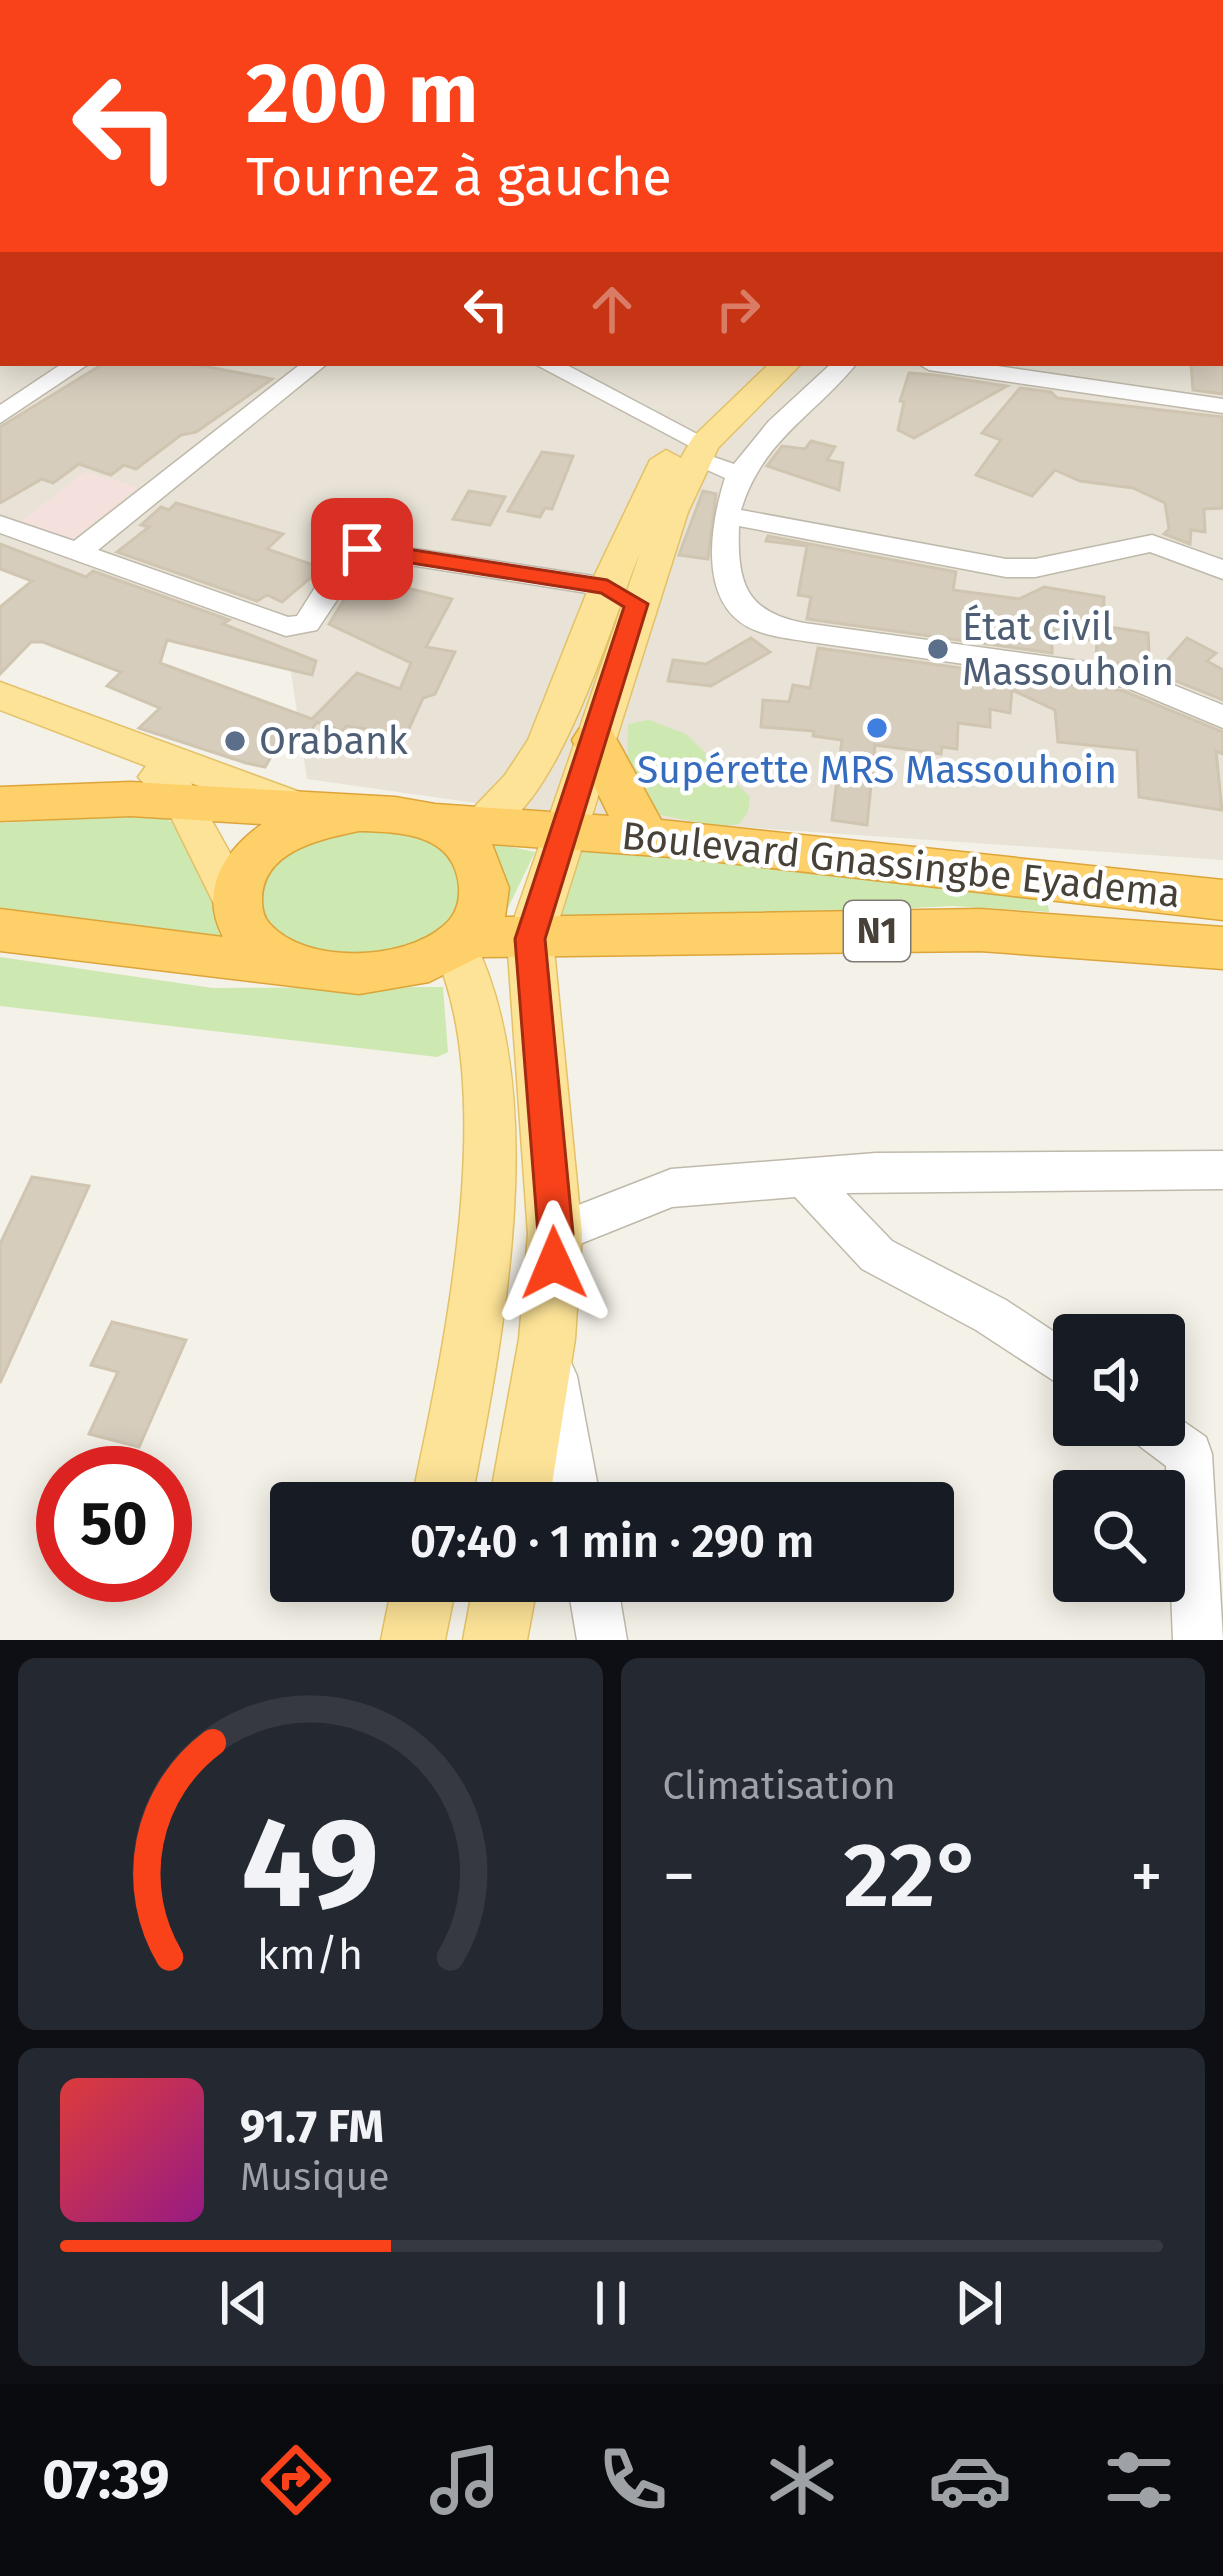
<!DOCTYPE html>
<html lang="fr">
<meta charset="utf-8">
<style>
body{margin:0;font-family:"Fira Sans",sans-serif;background:#242831;color:#f1f3f6;height:100vh;display:flex;flex-direction:column;font-size:45px;white-space:nowrap}
*{box-sizing:border-box;margin:0}
p{font-size:39px;color:#9ea1a6}
.icon{flex:none;width:66px;height:66px;fill:none;stroke:currentColor;stroke-width:2;stroke-linecap:round;stroke-linejoin:round}
.map{position:relative;height:1640px;overflow:hidden}
.side{display:flex;flex-direction:column;gap:18px;padding:18px;background:#0d0f14;flex:1}
.side>*{flex:none}
.guide{position:absolute;left:0px;top:0px;width:1224px;height:366px;box-shadow:0 6px 30px #0003;background:#f9421a;color:#fff;overflow:hidden}
.controls{position:absolute;left:1053px;top:1314px;display:grid;gap:24px}
.controls a{display:grid;place-items:center;width:132px;height:132px;border-radius:12px;background:#171b24;box-shadow:0 6px 30px #0003;font-size:60px}
.speed{position:absolute;left:36px;top:1446px;display:flex;gap:24px;font-size:60px;font-weight:700;text-align:center}
.speed>*{display:grid;place-content:center;width:156px;height:156px;border-radius:50%;background:#171b24;box-shadow:0 6px 30px #0003;line-height:1}
.speed .limit{border:18px solid #d22;background:#fff;color:#111}
.pin{position:absolute;display:grid;place-items:center;width:102px;height:102px;color:#fff;margin:-51px;border-radius:24px;box-shadow:0 6px 18px #0006}
.me{position:absolute;width:132px;margin:-66px;rotate:359deg;stroke-linejoin:round;filter:drop-shadow(0 0 9px #0008)}
.turn{display:flex;align-items:center;gap:42px;height:252px;padding:0 48px;font-size:54px}
.turn .icon{width:156px;height:156px;stroke-width:2.5}
.turn b{display:block;font-size:84px;line-height:102px}
.lanes{display:flex;align-items:center;height:114px;padding:0 48px;background:#0003;justify-content:center;gap:60px;direction:ltr}
.lanes .off{opacity:.35}
.big{font-size:90px;font-weight:600;line-height:1.1}
.side .widget{flex:1;display:flex;flex-direction:column;justify-content:center;gap:18px;min-width:0;padding:0 42px;border-radius:18px;background:#242831}
.side .dial{align-items:center;gap:0}
.dial svg{height:312px;overflow:visible;fill:none;stroke:#363941;stroke-width:7;stroke-linecap:round;text-anchor:middle}
.dial text{fill:#f1f3f6;stroke:none}
.song{display:flex;align-items:center;gap:36px}
.cover{width:144px;height:144px;border-radius:18px;background:linear-gradient(135deg,hsl(0 70% 55%),hsl(310 70% 35%))}
.played{height:12px;border-radius:6px;background:linear-gradient(90deg,#f9421a 30%,#363941 30%)}
.keys{display:flex;justify-content:space-around;direction:ltr}
.heat{display:flex;justify-content:space-between;align-items:center;font-size:66px;direction:ltr}
.side .tiles{flex:1;display:grid;gap:18px;grid-template-columns:1fr 1fr}
.widget:last-child{grid-column:span 2}
.trip{position:absolute;left:270px;top:1482px;width:684px;height:120px;border-radius:12px;background:#171b24;box-shadow:0 6px 30px #0003;font-weight:600;line-height:120px;text-align:center}
.menu{display:flex;height:192px;justify-content:space-around;align-items:center;background:#090b0e;color:#9ea1a6}
.menu .icon{width:84px;height:84px}
.menu .active{color:#f9421a}
.menu b{font-size:54px;color:#f1f3f6}
.map>svg:first-child{display:block}
.residential{fill:#e8e3d6;fill-rule:evenodd}
.medical{fill:#f4e0dc}
.green{fill:#cee8b1}
.building{fill:#d6cdbd;stroke:#d0c5b1;stroke-width:3}
.lines{fill:none;stroke-linecap:round;stroke-linejoin:round}
.minor-casing{stroke:#bfb9ab;stroke-width:3}
.major-casing{stroke:#e3c167;stroke-width:3}
.highway-casing{stroke:#dda539;stroke-width:3}
.minor{fill:#fff;fill-rule:evenodd}
.major{fill:#fde397;fill-rule:evenodd}
.highway{fill:#fdd06a;fill-rule:evenodd}
.route{fill:#f9421a;stroke:#a22b11;stroke-width:3}
.service-dot{fill:#5c6f8a;stroke:#fff;stroke-width:4.5}
.shop-dot{fill:#3f7fe0;stroke:#fff;stroke-width:4.5}
.labels{text-anchor:middle;dominant-baseline:central;stroke-width:9;stroke-linejoin:round;paint-order:stroke}
.shield{fill:#fff;stroke:#7e7a73;stroke-width:3}
.shield-label{font-size:36px;font-weight:bold;fill:#474137}
.service-label{font-size:39px;fill:#4e5e75;stroke:#fff;text-anchor:start}
.shop-label{font-size:39px;fill:#366cbe;stroke:#fff}
.street-label{font-size:39px;fill:#474137;stroke:#fff}
</style>
<div class="map">
<svg width="1223" height="1640" viewBox="0 0 1223 1640">
<rect width="100%" height="100%" fill="#f4f1e8"/>
<path class="residential" d="M0 0H1223V860L552 814 307 779 288 652 0 544ZM3 3H1221V363H3Z"/>
<path class="medical" d="M85 471 138 487 70 542 17 524Z"/>
<g class="green">
<path d="M649 720 686 734 750 797 748 812 739 824 720 827 656 814 627 765 628 724Z"/>
<path d="M110 817 164 818 176 824 235 941 0 913V823Z"/>
<path d="M376 829 423 836 443 847 457 863 461 904 449 924 430 941 377 958 293 951 258 920C258 907 256 893 259 881 269 834 339 831 376 829Z"/>
<path d="M492 843 535 852 508 908H503L484 845Z"/>
<path d="M585 844 1047 899 1049 912 953 906 686 919 551 933Z"/>
<path d="M0 957 213 988 443 987 448 1052 437 1057 0 1006Z"/>
</g>
<g class="building">
<path d="M113 363H187L272 379 196 432 181 435 136 469 124 465 111 475 79 464 53 483 42 479 0 503V427L103 364Z"/>
<path d="M1191 363H1223V394L1193 390Z"/>
<path d="M909 373 935 375 1007 386 914 438 898 430 904 402 900 401Z"/>
<path d="M1020 388 1051 392 1057 398 1223 417V508L1204 509 1205 532 1191 530 1190 544 1164 534 1169 529 1165 503 1133 488 1080 481 1055 470 1032 496 976 475 1001 440 982 433Z"/>
<path d="M811 441 835 447 827 460 843 463 839 490 767 466 782 446 805 449Z"/>
<path d="M542 452 573 456 552 509 545 508 540 517 508 511Z"/>
<path d="M469 491 505 497 490 525 453 519Z"/>
<path d="M703 491 716 494 708 559 679 555Z"/>
<path d="M176 503 283 534 267 549 322 568 282 602 267 595 257 601 117 552 149 527 141 525 161 507 169 510Z"/>
<path d="M768 536 956 572 953 590 1019 599 1044 587 1104 597 1103 626 1148 633 1150 671 1096 659 1097 641 1052 634V653L807 619 811 597 798 595 807 546 766 541Z"/>
<path d="M0 544 86 577 93 571 229 620 223 624 316 661 312 675 167 640 160 663 312 719 357 673 400 689 411 663 329 624 367 563 388 566 379 581 452 599 426 647 455 652 435 694 423 698 406 735 347 726 342 731 317 722 299 746 279 743 265 767 246 763 139 728 160 708 107 686 121 672 43 642H31L0 674V607L32 581 0 569Z"/>
<path d="M751 638 770 652 711 686 668 681 673 660 706 664Z"/>
<path d="M1187 638 1216 653 1207 661 1223 670V700L1156 673Z"/>
<path d="M818 648 1124 691 1223 732V754L1216 751 1222 810 1139 797 1137 750 1058 742 1055 710 1012 690 1010 713 990 709V727L958 723 957 749 942 747 941 754 875 745 867 825 832 820 842 740 813 736 814 731 761 727 763 700 789 702 793 685 810 688Z"/>
<path d="M32 1177 89 1186 0 1383V1244Z"/>
<path d="M112 1322 186 1340 139 1447 89 1434 118 1372 91 1365Z"/>
</g>
<g class="lines">
<g class="minor-casing">
<g id="minor">
<path d="M18 0H44L46 3H20Z"/>
<path d="M169 0H188L167 3Z"/>
<path d="M378 0H397L376 3Z"/>
<path d="M515 0H552L554 3H517Z"/>
<path d="M1057 0H1094L1096 3H1059Z"/>
<rect x="1221" y="17" width="2" height="10"/>
<path d="M0 103H3L0 115Z"/>
<path d="M3 158V170L0 171V159Z"/>
<path d="M3 224V237L0 238V225Z"/>
<rect x="1221" y="277" width="2" height="13"/>
<rect x="1221" y="333" width="2" height="14"/>
<path d="M0 344 3 345V359L0 358Z"/>
<path d="M63 363H90L0 423V405Z"/>
<path d="M302 363H328L98 550 288 617 297 616 340 548 362 541 607 578 644 600 640 606H620L600 595 365 558 317 630 286 636 0 533V516L74 541Z"/>
<path d="M533 363H563L716 444 704 451 695 449Z"/>
<path d="M832 363H857C814 416 762 440 741 510L1006 559H1035L1152 535 1223 560V579L1150 552 1035 577H1006L739 526C737 582 745 612 804 623L1131 668 1223 705V728L1125 687 804 641C786 638 765 636 748 627 697 599 711 522 725 478L683 459 696 451 734 464 769 421Z"/>
<path d="M917 363H977L1223 399V413L929 370Z"/>
<path d="M1223 1151V1189L846 1193 892 1241 1006 1300 1074 1345V1394L976 1330 862 1269 795 1197 672 1207 555 1254 540 1248 534 1234 540 1220 671 1169 876 1153Z"/>
<path d="M554 1353 570 1360 577 1376 601 1503H553L531 1376 538 1360Z"/>
<path d="M1164 1408 1206 1437 1212 1454 1223 1640H1173L1166 1466 1133 1441 1126 1425H1164Z"/>
<path d="M567 1581H617L627 1640H577Z"/>
</g>
</g>
<g class="major-casing">
<g id="major">
<path d="M770 363H802L718 448 688 512 553 939 582 1234 575 1339 549 1503H489L519 1339 528 1234 507 939 640 553C615 609 546 859 465 834L459 823 505 775 528 740 589 587 650 460 666 450 681 458 693 437Z"/>
<path d="M0 682 308 795 314 806 308 817 293 821 191 783 255 898 249 910 233 915 217 910 167 809 138 777 146 766 0 710Z"/>
<path d="M455 929 471 934C553 1092 503 1336 471 1503H411C443 1353 501 1089 432 947L439 934Z"/>
<path d="M393 1581H457L445 1640H381Z"/>
<path d="M474 1581H538L527 1640H463Z"/>
</g>
</g>
<g class="highway-casing">
<path id="highway" d="M595 724 611 729 661 820 1223 880V920L685 858 492 844 509 888 505 917 980 909 1223 927V969L980 951 479 957 429 982 359 994 0 951V909L223 937C199 891 223 852 262 824L131 816 0 821V787L131 782 395 797 435 804 609 816 572 740 579 729ZM359 831C400 832 455 833 459 887 460 904 455 917 442 927 403 960 307 965 270 924 263 917 262 908 262 899 263 850 322 839 359 831Z"/>
</g>
<use href="#minor" class="minor"/>
<use href="#major" class="major"/>
<use href="#highway" class="highway"/>
</g>
<path class="route" d="M362 542 607 580 648 604 545 939 573 1234 566 1275 554 1280 541 1275 536 1263 538 1234 515 939 624 607 601 593 354 554V544Z"/>
<g class="service-dot">
<circle cx="938" cy="649" r="12"/>
<circle cx="235" cy="741" r="12"/>
</g>
<circle class="shop-dot" cx="877" cy="728" r="12"/>
<g class="labels">
<rect class="shield" x="844" y="901" width="66" height="60" rx="9"/>
<g class="shield-label">
<text x="877" y="931">N1</text>
</g>
<g class="service-label">
<text x="962" y="627">État civil<tspan x="962" dy="45">Massouhoin</tspan></text>
<text x="259" y="741">Orabank</text>
</g>
<g class="shop-label">
<text x="877" y="770">Supérette MRS Massouhoin</text>
</g>
<g class="street-label">
<text transform="translate(901 865) rotate(6)">Boulevard Gnassingbe Eyadema</text>
</g>
</g>
</svg>
<div class="controls">
<a><svg class="icon" aria-label="sound" viewBox="0 0 24 24"><path d="M4 9h4l5-4v14l-5-4H4zM17 9q2 3 0 6"/></svg></a>
<a><svg class="icon" aria-label="search" viewBox="0 0 24 24"><circle cx="10" cy="10" r="6"/><path d="M15 15l6 6"/></svg></a>
</div>
<div class="speed"><div class="limit">50</div></div>
<div class="pin" style="left:362px;top:549px;background:#d93025"><svg class="icon" aria-label="arrive" viewBox="0 0 24 24"><path d="M6 21V4h12l-3 4 3 4H6"/></svg></div>
<svg class="me" style="left:554px;top:1263px" viewBox="-20 -20 40 40"><path d="M0-17L14 15 0 8-14 15z" fill="#f9421a" stroke="#fff" stroke-width="4"/></svg>
<div class="trip">07:40 · 1 min · 290 m</div>
<div class="guide">
<div class="turn"><svg class="icon" aria-label="left" viewBox="0 0 24 24"><path d="M17 20v-9H6M10 6l-5 5 5 5"/></svg><div><b>200 m</b>Tournez à gauche</div></div>
<div class="lanes"><svg class="icon" aria-label="left" viewBox="0 0 24 24"><path d="M17 20v-9H6M10 6l-5 5 5 5"/></svg><svg class="icon off" aria-label="ahead" viewBox="0 0 24 24"><path d="M12 20V5M6 11l6-6 6 6"/></svg><svg class="icon off" aria-label="right" viewBox="0 0 24 24"><path d="M7 20v-9h11M14 6l5 5-5 5"/></svg></div>
</div>
</div>
<section class="side">
<div class="tiles">
<div class="widget dial"><svg viewBox="0 0 100 80">
<path d="M14 69A42 42 0 1 1 86 69"/>
<path d="M14 69A42 42 0 0 1 25 14" stroke="#f9421a"/>
<text x="50" y="56" font-size="32" font-weight="700">49</text>
<text x="50" y="72" font-size="11">km/h</text>
</svg></div>
<div class="widget"><p>Climatisation</p>
<div class="heat"><a>−</a><b class="big">22°</b><a>+</a></div>
</div>
<div class="widget">
<div class="song"><i class="cover"></i><div><b>91.7 FM</b><p>Musique</p></div></div>
<div class="played"></div>
<div class="keys"><svg class="icon" aria-label="previous" viewBox="0 0 24 24"><path d="M18 5L8 12l10 7zM5 5v14"/></svg><svg class="icon" aria-label="pause" viewBox="0 0 24 24"><path d="M8 5v14M16 5v14"/></svg><svg class="icon" aria-label="next" viewBox="0 0 24 24"><path d="M6 5l10 7-10 7zM19 5v14"/></svg></div>
</div>
</div>
</section>
<nav class="menu">
<b>07:39</b>
<svg class="icon active" aria-label="directions" viewBox="0 0 24 24"><path d="M12 3l9 9-9 9-9-9zM9 14v-3h6M13 9l2 2-2 2"/></svg>
<svg class="icon" aria-label="music" viewBox="0 0 24 24"><path d="M9 18V5l10-2v13"/><circle cx="6" cy="18" r="3"/><circle cx="16" cy="16" r="3"/></svg>
<svg class="icon" aria-label="phone" viewBox="0 0 24 24"><path d="M5 4h4l2 5-3 2q2 4 5 5l2-3 5 2v4C11 20 4 13 5 4z"/></svg>
<svg class="icon" aria-label="climate" viewBox="0 0 24 24"><path d="M12 3v18M4 7l16 10M4 17L20 7"/></svg>
<svg class="icon" aria-label="car" viewBox="0 0 24 24"><path d="M5 17H2v-5l4-1 3-4h7l3 4 3 1v5h-3M9 17h6M6 11h13"/><circle cx="7" cy="17" r="2"/><circle cx="17" cy="17" r="2"/></svg>
<svg class="icon" aria-label="filters" viewBox="0 0 24 24"><path d="M4 7h16M4 17h16"/><circle cx="9" cy="7" r="2"/><circle cx="15" cy="17" r="2"/></svg>
</nav>
